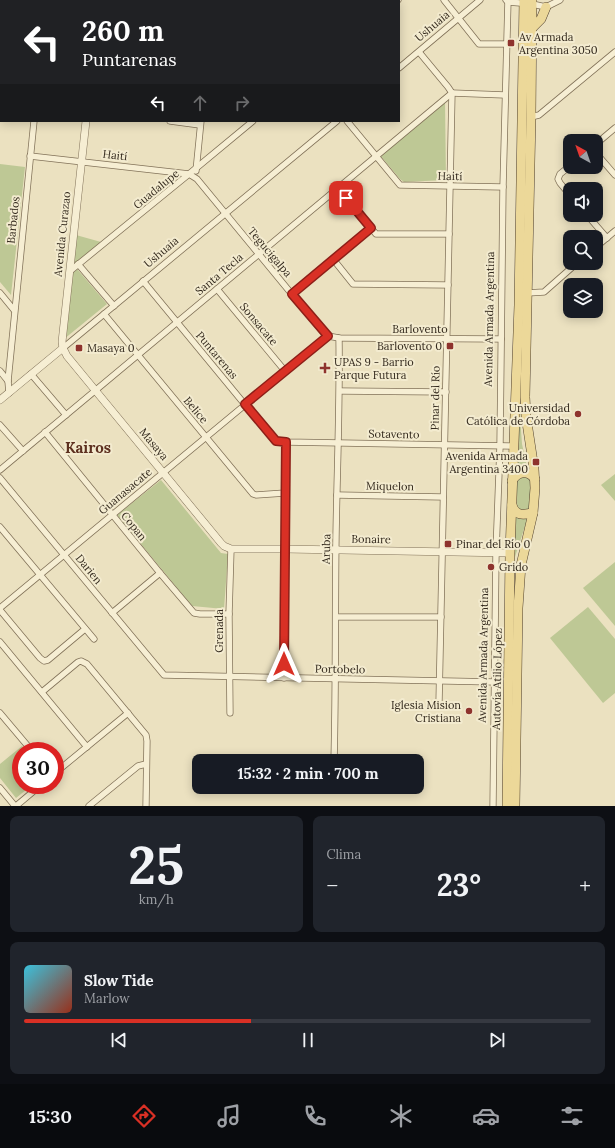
<!DOCTYPE html>
<html lang="es">
<meta charset="utf-8">
<style>
body{margin:0;font-family:Lora,serif;background:#20242c;color:#f1f3f6;height:100vh;display:flex;flex-direction:column;font-size:15px;white-space:nowrap}
*{box-sizing:border-box;margin:0}
p{font-size:13px;color:#9ea1a6}
.icon{flex:none;width:22px;height:22px;fill:none;stroke:currentColor;stroke-width:2;stroke-linecap:round;stroke-linejoin:round}
.map{position:relative;height:806px;overflow:hidden}
.sheet{display:flex;flex-direction:column;gap:10px;padding:10px;background:#0d0f14;flex:1}
.sheet>*{flex:none}
.hud{position:absolute;left:0px;top:0px;width:400px;height:122px;box-shadow:0 2px 10px #0003;background:#202124;color:#fff;overflow:hidden}
.needle{width:26px;rotate:320deg}
.controls{position:absolute;left:563px;top:134px;display:grid;gap:8px}
.controls a{display:grid;place-items:center;width:40px;height:40px;border-radius:8px;background:#171b24;box-shadow:0 2px 10px #0003;font-size:20px}
.speed{position:absolute;left:12px;top:742px;display:flex;gap:8px;font-size:20px;font-weight:700;text-align:center}
.speed>*{display:grid;place-content:center;width:52px;height:52px;border-radius:50%;background:#171b24;box-shadow:0 2px 10px #0003;line-height:1}
.speed .limit{border:6px solid #d22;background:#fff;color:#111}
.pin{position:absolute;display:grid;place-items:center;width:34px;height:34px;color:#fff;margin:-17px;border-radius:8px;box-shadow:0 2px 6px #0006}
.me{position:absolute;width:44px;margin:-22px;rotate:0deg;stroke-linejoin:round;filter:drop-shadow(0 0 3px #0008)}
.turn{display:flex;align-items:center;gap:14px;height:84px;padding:0 16px;font-size:18px}
.turn .icon{width:52px;height:52px;stroke-width:2.5}
.turn b{display:block;font-size:28px;line-height:34px}
.lanes{display:flex;align-items:center;height:38px;padding:0 16px;background:#0003;justify-content:center;gap:20px;direction:ltr}
.lanes .off{opacity:.35}
.big{font-size:30px;font-weight:800;line-height:1.1}
.sheet .tile{flex:1;display:flex;flex-direction:column;justify-content:center;gap:6px;min-width:0;padding:0 14px;border-radius:8px;background:#20242c}
.sheet .dial{align-items:center;gap:0}
.dial b{font-size:52px;line-height:1}
.song{display:flex;align-items:center;gap:12px}
.cover{width:48px;height:48px;border-radius:6px;background:linear-gradient(135deg,hsl(190 70% 55%),hsl(10 70% 35%))}
.played{height:4px;border-radius:2px;background:linear-gradient(90deg,#d93025 40%,#363941 40%)}
.keys{display:flex;justify-content:space-around;direction:ltr}
.heat{display:flex;justify-content:space-between;align-items:center;font-size:22px;direction:ltr}
.sheet .tiles{flex:1;display:grid;gap:10px;grid-template-columns:1fr 1fr}
.tile:last-child{grid-column:span 2}
.trip{position:absolute;left:192px;top:754px;width:232px;height:40px;border-radius:8px;background:#171b24;box-shadow:0 2px 10px #0003;font-weight:800;line-height:40px;text-align:center}
.dock{display:flex;height:64px;justify-content:space-around;align-items:center;background:#090b0e;color:#9ea1a6}
.dock .icon{width:28px;height:28px}
.dock .active{color:#d93025}
.dock b{font-size:18px;color:#f1f3f6}
.map>svg:first-child{display:block}
.green{fill:#bec895}
.lines{fill:none;stroke-linecap:round;stroke-linejoin:round}
.minor-casing{stroke:#827259;stroke-width:7}
.tertiary-casing{stroke:#827259;stroke-width:8}
.primary-casing{stroke:#50402e;stroke-width:10}
.minor{stroke:#f6eed3;stroke-width:5.5}
.tertiary{stroke:#f6eed3;stroke-width:7}
.primary{stroke:#ecd899;stroke-width:9}
.route-casing{stroke:#8d1f18;stroke-width:10}
.route{stroke:#d93025;stroke-width:7}
.poi-dot{fill:#8e332d;stroke:#f3ebcf;stroke-width:1.5}
.labels{text-anchor:middle;dominant-baseline:central;stroke-width:4;stroke-linejoin:round;paint-order:stroke}
.street-label{font-size:11px;fill:#33291d;stroke:#f3ebcf}
.poi-label{font-size:11px;fill:#33291d;stroke:#f3ebcf;text-anchor:start}
.district-label{font-size:15px;font-weight:bold;fill:#5d301f;stroke:#f3ebcf}
</style>
<div class="map">
<svg width="615" height="806" viewBox="0 0 615 806">
<rect width="100%" height="100%" fill="#ebe1c0"/>
<g class="green">
<path d="M445 101 446 180 404 182 400 179 379 154Z"/>
<path d="M0 164 25 167 11 295 0 282Z"/>
<path d="M76 235 101 242 73 266Z"/>
<path d="M77 269 107 304 64 339 73 272Z"/>
<path d="M519 385 521 430 522 444 528 471 517 472Z"/>
<path d="M615 474V501L601 485Z"/>
<path d="M526 476 530 479C531 488 532 506 526 513L517 509 516 480Z"/>
<path d="M161 480 221 553 228 554 224 609 192 606 117 515Z"/>
<path d="M514 516 528 517 514 560Z"/>
<path d="M615 562V626L583 588Z"/>
<path d="M588 607 615 639V693L603 703 550 638Z"/>
<path d="M22 746 26 751H21V785H32L16 798 0 778V764Z"/>
</g>
<g class="lines">
<g class="minor-casing">
<g id="minor">
<path d="M444 0 479 44H506"/>
<path d="M506 0 508 2 532 4 546 7"/>
<path d="M47 1V0"/>
<path d="M215 1V0"/>
<path d="M325 1V0"/>
<path d="M397 1 398 0"/>
<path d="M546 7 560 0"/>
<path d="M0 13 1 15"/>
<path d="M0 50 1 49"/>
<path d="M419 52 448 87 452 93 439 703"/>
<path d="M399 68 480 0"/>
<path d="M0 86H1"/>
<path d="M452 93 505 95"/>
<path d="M531 117 539 115 615 52"/>
<path d="M170 121 200 125"/>
<path d="M347 121 400 185 503 187"/>
<path d="M596 144 615 128"/>
<path d="M596 153 615 175"/>
<path d="M30 156 189 174 197 179 323 332 328 336 339 338 501 339"/>
<path d="M570 166 560 174 558 179 560 183 570 195"/>
<path d="M196 171 201 121"/>
<path d="M338 188 376 234H449"/>
<path d="M587 215 607 238"/>
<path d="M596 247 615 231"/>
<path d="M333 259 353 284 448 285"/>
<path d="M78 264 114 306"/>
<path d="M70 271 189 174 253 121"/>
<path d="M143 281 275 441 286 442 513 446"/>
<path d="M217 289 285 371"/>
<path d="M0 293 14 310"/>
<path d="M527 293 544 292 577 263"/>
<path d="M292 294 371 228"/>
<path d="M104 314 253 494 256 495 285 493"/>
<path d="M63 348 337 121"/>
<path d="M0 371 8 381"/>
<path d="M31 374 66 415"/>
<path d="M340 391 446 392"/>
<path d="M9 393 8 381 34 121"/>
<path d="M0 425 23 451"/>
<path d="M45 432 160 573 194 613 200 614H229"/>
<path d="M0 470 452 93"/>
<path d="M0 478 164 675 495 682"/>
<path d="M337 495 443 497"/>
<path d="M0 527 94 639"/>
<path d="M0 608 328 336"/>
<path d="M0 610 40 658 44 661 48 660 85 629"/>
<path d="M112 613 160 573"/>
<path d="M336 617H441"/>
<path d="M0 642 87 747"/>
<path d="M284 678 286 442"/>
<path d="M42 692 78 662 81 661 87 664 146 735 147 741 146 806"/>
<path d="M0 713 32 751"/>
<path d="M230 713 229 614 231 549"/>
<path d="M334 761C336 686 335 612 336 537 337 471 340 405 339 338"/>
<path d="M55 773 128 713"/>
<path d="M0 788 15 806"/>
<path d="M16 806 41 785"/>
<path d="M89 806 138 766 146 764"/>
<path d="M493 806 496 552 500 446 503 187 508 0"/>
</g>
</g>
<g class="tertiary-casing">
<g id="tertiary">
<path d="M99 1V0"/>
<path d="M86 121 62 342 63 348 67 356 221 543 224 546 231 549H285L510 553"/>
<path d="M0 400 63 348"/>
</g>
</g>
<g class="primary-casing">
<g id="primary">
<path d="M532 28 541 19 546 7"/>
<path d="M512 481C518 471 528 470 535 479"/>
<path d="M512 505C515 516 523 515 533 513"/>
<path d="M507 806 510 553 519 305 524 0"/>
<path d="M515 806 518 608 521 565 533 513 535 488 534 469 526 416 525 397 531 117 532 0"/>
</g>
</g>
<use href="#minor" class="minor"/>
<use href="#tertiary" class="tertiary"/>
<use href="#primary" class="primary"/>
</g>
<g class="lines">
<g class="route-casing">
<path id="route" d="M284 664 286 442 276 441 245 404 328 336 292 294 371 228 346 198"/>
</g>
<use href="#route" class="route"/>
</g>
<g class="poi-dot">
<rect x="507" y="39" width="8" height="8" rx="2"/>
<rect x="446" y="342" width="8" height="8" rx="2"/>
<rect x="75" y="344" width="8" height="8" rx="2"/>
<path d="M323 362h4v4h4v4h-4v4h-4v-4h-4v-4h4z"/>
<circle cx="578" cy="414" r="4"/>
<rect x="532" y="458" width="8" height="8" rx="2"/>
<rect x="444" y="540" width="8" height="8" rx="2"/>
<circle cx="491" cy="567" r="4"/>
<circle cx="469" cy="711" r="4"/>
</g>
<g class="labels">
<g class="street-label">
<text transform="translate(432 26) rotate(-40)">Ushuaia</text>
<text transform="translate(115 155) rotate(7)">Haití</text>
<text transform="translate(450 176) rotate(1)">Haití</text>
<text transform="translate(156 189) rotate(-39)">Guadalupe</text>
<text transform="translate(13 220) rotate(-84)">Barbados</text>
<text transform="translate(62 234) rotate(-84)">Avenida Curazao</text>
<text transform="translate(161 252) rotate(-40)">Ushuaia</text>
<text transform="translate(270 252) rotate(50)">Tegucigalpa</text>
<text transform="translate(219 274) rotate(-40)">Santa Tecla</text>
<text transform="translate(489 319) rotate(-89)">Avenida Armada Argentina</text>
<text transform="translate(259 324) rotate(50)">Sonsacate</text>
<text x="420" y="329">Barlovento</text>
<text transform="translate(217 355) rotate(50)">Puntarenas</text>
<text transform="translate(435 398) rotate(-89)">Pinar del Río</text>
<text transform="translate(196 410) rotate(50)">Belice</text>
<text transform="translate(394 434) rotate(1)">Sotavento</text>
<text transform="translate(154 444) rotate(50)">Masaya</text>
<text transform="translate(390 486) rotate(1)">Miquelon</text>
<text transform="translate(125 491) rotate(-40)">Guanasacate</text>
<text transform="translate(134 526) rotate(51)">Copan</text>
<text transform="translate(371 539) rotate(1)">Bonaire</text>
<text transform="translate(326 549) rotate(-89)">Aruba</text>
<text transform="translate(89 569) rotate(51)">Darien</text>
<text transform="translate(219 631) rotate(-90)">Grenada</text>
<text transform="translate(483 655) rotate(-89)">Avenida Armada Argentina</text>
<text transform="translate(340 669) rotate(1)">Portobelo</text>
<text transform="translate(497 679) rotate(-89)">Autovía Atilio López</text>
</g>
<g class="poi-label">
<text x="519" y="37">Av Armada<tspan x="519" dy="13">Argentina 3050</tspan></text>
<text x="442" y="346" text-anchor="end">Barlovento 0</text>
<text x="87" y="348">Masaya 0</text>
<text x="334" y="362">UPAS 9 - Barrio<tspan x="334" dy="13">Parque Futura</tspan></text>
<text x="570" y="408" text-anchor="end">Universidad<tspan x="570" dy="13">Católica de Córdoba</tspan></text>
<text x="528" y="456" text-anchor="end">Avenida Armada<tspan x="528" dy="13">Argentina 3400</tspan></text>
<text x="456" y="544">Pinar del Río 0</text>
<text x="499" y="567">Grido</text>
<text x="461" y="705" text-anchor="end">Iglesia Mision<tspan x="461" dy="13">Cristiana</tspan></text>
</g>
<g class="district-label">
<text x="88" y="447">Kairos</text>
</g>
</g>
</svg>
<div class="controls">
<a><svg class="needle" viewBox="-14 -14 28 28"><path d="M0-13l5 13h-10z" fill="#e53935"/><path d="M0 13l5-13h-10z" fill="#9ea1a6"/></svg></a>
<a><svg class="icon" aria-label="sound" viewBox="0 0 24 24"><path d="M4 9h4l5-4v14l-5-4H4zM17 9q2 3 0 6"/></svg></a>
<a><svg class="icon" aria-label="search" viewBox="0 0 24 24"><circle cx="10" cy="10" r="6"/><path d="M15 15l6 6"/></svg></a>
<a><svg class="icon" aria-label="layers" viewBox="0 0 24 24"><path d="M12 4l9 5-9 5-9-5zM3 14l9 5 9-5"/></svg></a>
</div>
<div class="speed"><div class="limit">30</div></div>
<div class="pin" style="left:346px;top:198px;background:#d93025"><svg class="icon" aria-label="arrive" viewBox="0 0 24 24"><path d="M6 21V4h12l-3 4 3 4H6"/></svg></div>
<svg class="me" style="left:284px;top:664px" viewBox="-20 -20 40 40"><path d="M0-17L14 15 0 8-14 15z" fill="#d93025" stroke="#fff" stroke-width="4"/></svg>
<div class="trip">15:32 · 2 min · 700 m</div>
<div class="hud">
<div class="turn"><svg class="icon" aria-label="left" viewBox="0 0 24 24"><path d="M17 20v-9H6M10 6l-5 5 5 5"/></svg><div><b>260 m</b>Puntarenas</div></div>
<div class="lanes"><svg class="icon" aria-label="left" viewBox="0 0 24 24"><path d="M17 20v-9H6M10 6l-5 5 5 5"/></svg><svg class="icon off" aria-label="ahead" viewBox="0 0 24 24"><path d="M12 20V5M6 11l6-6 6 6"/></svg><svg class="icon off" aria-label="right" viewBox="0 0 24 24"><path d="M7 20v-9h11M14 6l5 5-5 5"/></svg></div>
</div>
</div>
<section class="sheet">
<div class="tiles">
<div class="tile dial"><b>25</b><p>km/h</p></div>
<div class="tile"><p>Clima</p>
<div class="heat"><a>−</a><b class="big">23°</b><a>+</a></div>
</div>
<div class="tile">
<div class="song"><i class="cover"></i><div><b>Slow Tide</b><p>Marlow</p></div></div>
<div class="played"></div>
<div class="keys"><svg class="icon" aria-label="previous" viewBox="0 0 24 24"><path d="M18 5L8 12l10 7zM5 5v14"/></svg><svg class="icon" aria-label="pause" viewBox="0 0 24 24"><path d="M8 5v14M16 5v14"/></svg><svg class="icon" aria-label="next" viewBox="0 0 24 24"><path d="M6 5l10 7-10 7zM19 5v14"/></svg></div>
</div>
</div>
</section>
<nav class="dock">
<b>15:30</b>
<svg class="icon active" aria-label="directions" viewBox="0 0 24 24"><path d="M12 3l9 9-9 9-9-9zM9 14v-3h6M13 9l2 2-2 2"/></svg>
<svg class="icon" aria-label="music" viewBox="0 0 24 24"><path d="M9 18V5l10-2v13"/><circle cx="6" cy="18" r="3"/><circle cx="16" cy="16" r="3"/></svg>
<svg class="icon" aria-label="phone" viewBox="0 0 24 24"><path d="M5 4h4l2 5-3 2q2 4 5 5l2-3 5 2v4C11 20 4 13 5 4z"/></svg>
<svg class="icon" aria-label="climate" viewBox="0 0 24 24"><path d="M12 3v18M4 7l16 10M4 17L20 7"/></svg>
<svg class="icon" aria-label="car" viewBox="0 0 24 24"><path d="M5 17H2v-5l4-1 3-4h7l3 4 3 1v5h-3M9 17h6M6 11h13"/><circle cx="7" cy="17" r="2"/><circle cx="17" cy="17" r="2"/></svg>
<svg class="icon" aria-label="filters" viewBox="0 0 24 24"><path d="M4 7h16M4 17h16"/><circle cx="9" cy="7" r="2"/><circle cx="15" cy="17" r="2"/></svg>
</nav>
